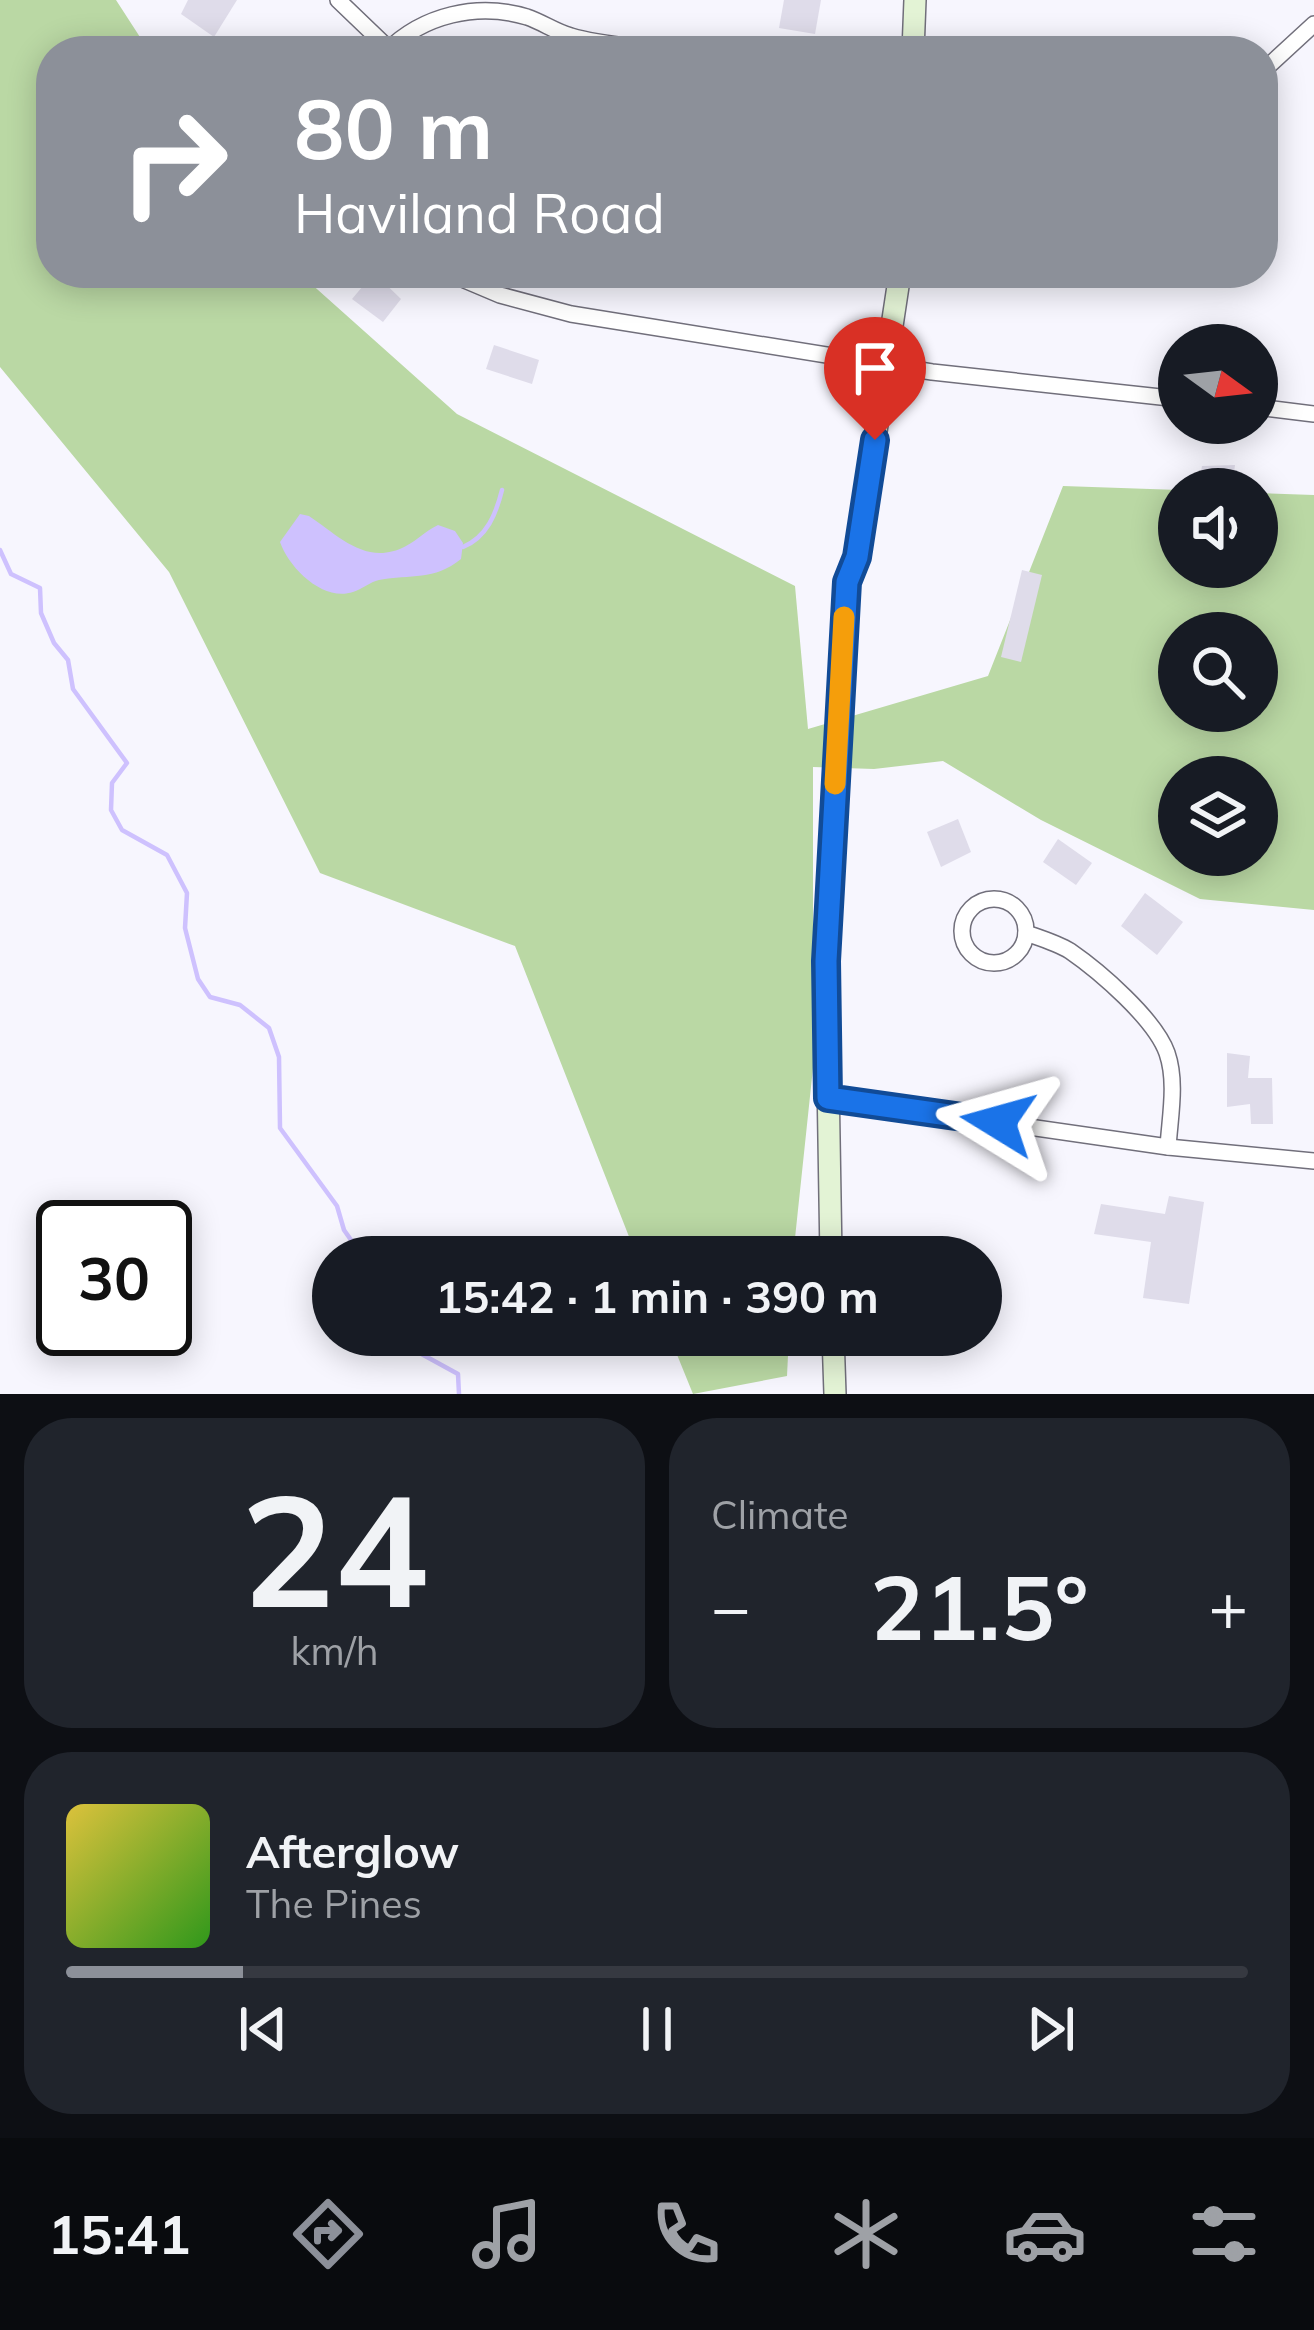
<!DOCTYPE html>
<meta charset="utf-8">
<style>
body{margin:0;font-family:Mulish,sans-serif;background:#20242c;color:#f1f3f6;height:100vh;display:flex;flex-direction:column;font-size:45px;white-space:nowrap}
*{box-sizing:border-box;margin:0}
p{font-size:39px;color:#9ea1a6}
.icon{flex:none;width:66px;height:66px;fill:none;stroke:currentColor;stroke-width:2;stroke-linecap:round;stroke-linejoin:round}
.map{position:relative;height:1394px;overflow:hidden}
.drawer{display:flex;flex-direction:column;gap:24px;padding:24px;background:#0d0f14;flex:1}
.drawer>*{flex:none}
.hud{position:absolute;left:36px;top:36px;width:1242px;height:252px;border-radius:48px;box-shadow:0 6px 30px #0003;background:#8c9099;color:#fff;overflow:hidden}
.needle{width:78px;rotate:105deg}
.tools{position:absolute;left:1158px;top:324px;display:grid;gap:24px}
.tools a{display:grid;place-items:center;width:120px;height:120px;border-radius:50%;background:#171b24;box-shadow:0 6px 30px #0003;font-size:60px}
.speed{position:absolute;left:36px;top:1200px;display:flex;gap:24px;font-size:60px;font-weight:700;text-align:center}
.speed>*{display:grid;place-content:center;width:156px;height:156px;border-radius:50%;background:#171b24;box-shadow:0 6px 30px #0003;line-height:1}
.speed .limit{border:6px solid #111;border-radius:18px;background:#fff;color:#111}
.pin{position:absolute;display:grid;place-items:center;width:102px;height:102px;color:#fff;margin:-123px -51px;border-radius:50% 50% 50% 0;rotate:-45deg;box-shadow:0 0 12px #0007}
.pin .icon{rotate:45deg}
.me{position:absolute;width:132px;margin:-66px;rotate:278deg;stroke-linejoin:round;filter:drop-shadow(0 0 9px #0008)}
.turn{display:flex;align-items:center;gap:42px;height:252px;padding:0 60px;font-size:54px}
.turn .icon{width:156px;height:156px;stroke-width:2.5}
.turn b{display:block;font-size:84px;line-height:102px}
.big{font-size:90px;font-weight:700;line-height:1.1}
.drawer .tile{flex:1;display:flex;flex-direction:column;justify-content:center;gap:18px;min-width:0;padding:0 42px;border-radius:48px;background:#20242c}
.drawer .dial{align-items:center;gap:0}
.dial b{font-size:156px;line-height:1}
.song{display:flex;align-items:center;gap:36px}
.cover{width:144px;height:144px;border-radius:18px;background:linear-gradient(135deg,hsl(50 70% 55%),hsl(110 70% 35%))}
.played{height:12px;border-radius:6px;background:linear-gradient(90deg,#8c9099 15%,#363941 15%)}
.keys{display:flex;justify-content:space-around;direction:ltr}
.heat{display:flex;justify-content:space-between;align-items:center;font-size:66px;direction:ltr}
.drawer .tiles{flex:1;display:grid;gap:24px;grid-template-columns:1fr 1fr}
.tile:last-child{grid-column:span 2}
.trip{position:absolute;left:312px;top:1236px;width:690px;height:120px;border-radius:60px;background:#171b24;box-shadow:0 6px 30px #0003;font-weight:700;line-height:120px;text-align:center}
.tab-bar{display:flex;height:192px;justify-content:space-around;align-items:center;background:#090b0e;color:#9ea1a6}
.tab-bar .icon{width:84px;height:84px}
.tab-bar .current{color:#8c9099}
.tab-bar b{font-size:54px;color:#f1f3f6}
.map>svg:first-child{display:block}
.green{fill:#bad8a4;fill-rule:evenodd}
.water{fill:#cec1fe}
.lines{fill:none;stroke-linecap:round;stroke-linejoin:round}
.stream{stroke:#cec1fe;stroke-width:4.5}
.building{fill:#dfdcea}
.street-casing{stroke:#716f7b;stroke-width:18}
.secondary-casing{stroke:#716f7b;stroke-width:24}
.street{stroke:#fff;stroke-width:15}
.secondary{stroke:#e3f3d5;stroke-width:21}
.route-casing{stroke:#114b97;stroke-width:30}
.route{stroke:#1a73e8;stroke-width:21}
.slow{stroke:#f59e0b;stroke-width:21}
</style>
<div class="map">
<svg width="1314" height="1394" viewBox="0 0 1314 1394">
<rect width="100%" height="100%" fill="#f7f6fe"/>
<g class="green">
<path d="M0 0H116L149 51H51V273H299L457 414 795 586 808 729 988 676 1063 486 1179 490V567H1257V493L1314 495V910L1200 899 1041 820 943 761 874 769 813 767V1068L793 1257H637L515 946 320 873 169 572 0 367ZM1179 633H1257V711H1179ZM1179 777H1257V855H1179Z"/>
<path d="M669 1335H789L787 1376 693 1394Z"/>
</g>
<path class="water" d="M300 514 309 516C339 536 367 567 406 546 418 540 425 531 438 525L455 531 463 543 461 559C434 581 411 574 379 580 370 582 362 589 353 592 323 602 289 568 280 542Z"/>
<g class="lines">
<g class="stream">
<path d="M463 547C487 537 496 514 502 490"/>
<path d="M0 550 11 574 40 588 41 613 54 643 68 660 73 689 127 763 112 783 111 810 122 830 167 855 187 893 185 928 198 979 210 997 240 1005 269 1028 279 1057 280 1128 337 1206 344 1230 363 1257"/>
<path d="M396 1335 405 1345 458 1374 459 1394"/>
</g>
</g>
<g class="building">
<path d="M188 0H237L214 37 181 14Z"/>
<path d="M784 0H821L815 34 779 28Z"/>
<path d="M374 273 401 299 383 322 352 299Z"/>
<path d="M494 345 539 360 532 384 486 369Z"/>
<path d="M1235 465 1232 489H1198L1202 466Z"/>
<path d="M1022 570 1042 575 1021 662 1001 657Z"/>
<path d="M958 819 971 852 941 867 927 832Z"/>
<path d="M1058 839 1092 863 1076 885 1043 862Z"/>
<path d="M1145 893 1183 922 1157 955 1121 926Z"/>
<path d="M1227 1053 1250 1056 1248 1078H1272L1273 1124H1251L1250 1104 1227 1107Z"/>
<path d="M1169 1196 1204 1202 1189 1304 1143 1298 1151 1242 1094 1234 1101 1204 1165 1214Z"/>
</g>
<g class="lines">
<g class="street-casing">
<g id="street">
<path d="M338 0 388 48"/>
<path d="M387 51C423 15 477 2 527 17 542 22 556 32 571 36 601 45 634 46 665 51"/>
<path d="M1263 71 1314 24"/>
<path d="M448 273 500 295 571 314 932 372 1179 399"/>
<path d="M1257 407 1314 414"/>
<circle cx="994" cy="931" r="32"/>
<path d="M1026 933C1040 938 1057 943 1070 951 1099 971 1155 1019 1167 1053 1177 1082 1170 1116 1168 1147"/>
<path d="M828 1098 1168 1147 1314 1161"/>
</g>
</g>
<g class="secondary-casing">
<g id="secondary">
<path d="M913 51 915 0"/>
<path d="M831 1257 826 961 847 582 857 557 900 273"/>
<path d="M833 1335 835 1394"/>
</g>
</g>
<use href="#street" class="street"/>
<use href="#secondary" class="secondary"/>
</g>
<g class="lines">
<g class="route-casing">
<path id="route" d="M875 440 857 557 847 582 826 961 828 1098 998 1122"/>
</g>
<use href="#route" class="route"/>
<path class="slow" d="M835 784 844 617"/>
</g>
</svg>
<div class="tools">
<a><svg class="needle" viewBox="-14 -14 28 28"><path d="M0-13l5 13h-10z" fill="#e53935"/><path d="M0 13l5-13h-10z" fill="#9ea1a6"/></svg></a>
<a><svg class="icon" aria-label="sound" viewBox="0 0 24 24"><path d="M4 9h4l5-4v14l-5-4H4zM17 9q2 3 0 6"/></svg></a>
<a><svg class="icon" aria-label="search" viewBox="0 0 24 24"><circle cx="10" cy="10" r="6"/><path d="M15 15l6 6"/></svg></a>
<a><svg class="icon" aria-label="layers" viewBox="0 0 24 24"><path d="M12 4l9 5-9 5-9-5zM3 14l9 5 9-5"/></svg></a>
</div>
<div class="speed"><div class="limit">30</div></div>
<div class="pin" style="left:875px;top:440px;background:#d93025"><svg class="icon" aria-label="arrive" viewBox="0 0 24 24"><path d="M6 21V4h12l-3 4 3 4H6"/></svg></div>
<svg class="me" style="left:998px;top:1122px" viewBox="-20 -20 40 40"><path d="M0-17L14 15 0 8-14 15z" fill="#1a73e8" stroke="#fff" stroke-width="4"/></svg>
<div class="trip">15:42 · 1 min · 390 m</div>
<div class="hud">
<div class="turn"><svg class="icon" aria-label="right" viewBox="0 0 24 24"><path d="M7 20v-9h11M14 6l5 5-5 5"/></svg><div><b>80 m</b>Haviland Road</div></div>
</div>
</div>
<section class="drawer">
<div class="tiles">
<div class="tile dial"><b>24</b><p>km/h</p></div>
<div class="tile"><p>Climate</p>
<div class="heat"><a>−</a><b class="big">21.5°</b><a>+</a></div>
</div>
<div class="tile">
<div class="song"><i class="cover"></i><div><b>Afterglow</b><p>The Pines</p></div></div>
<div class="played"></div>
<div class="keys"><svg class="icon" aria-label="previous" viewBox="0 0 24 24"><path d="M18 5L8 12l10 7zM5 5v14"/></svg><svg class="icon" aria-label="pause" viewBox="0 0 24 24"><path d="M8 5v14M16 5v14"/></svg><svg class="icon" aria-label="next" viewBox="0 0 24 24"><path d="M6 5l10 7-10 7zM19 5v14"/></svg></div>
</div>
</div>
</section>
<nav class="tab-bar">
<b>15:41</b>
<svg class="icon current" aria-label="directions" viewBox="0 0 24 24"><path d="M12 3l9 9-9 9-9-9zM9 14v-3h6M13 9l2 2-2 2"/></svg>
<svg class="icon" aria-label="music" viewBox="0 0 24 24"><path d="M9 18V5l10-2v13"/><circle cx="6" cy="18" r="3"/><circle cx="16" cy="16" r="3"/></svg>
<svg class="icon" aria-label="phone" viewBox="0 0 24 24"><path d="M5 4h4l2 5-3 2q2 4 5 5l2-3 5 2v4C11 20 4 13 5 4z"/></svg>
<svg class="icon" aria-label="climate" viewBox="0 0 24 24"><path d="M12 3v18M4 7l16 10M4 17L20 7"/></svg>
<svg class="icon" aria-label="car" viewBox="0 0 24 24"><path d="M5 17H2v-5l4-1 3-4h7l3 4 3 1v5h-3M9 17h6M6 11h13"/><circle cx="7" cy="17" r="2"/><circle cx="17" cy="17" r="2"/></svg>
<svg class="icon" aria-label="filters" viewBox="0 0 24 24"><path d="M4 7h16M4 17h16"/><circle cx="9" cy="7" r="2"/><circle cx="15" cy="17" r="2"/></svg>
</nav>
